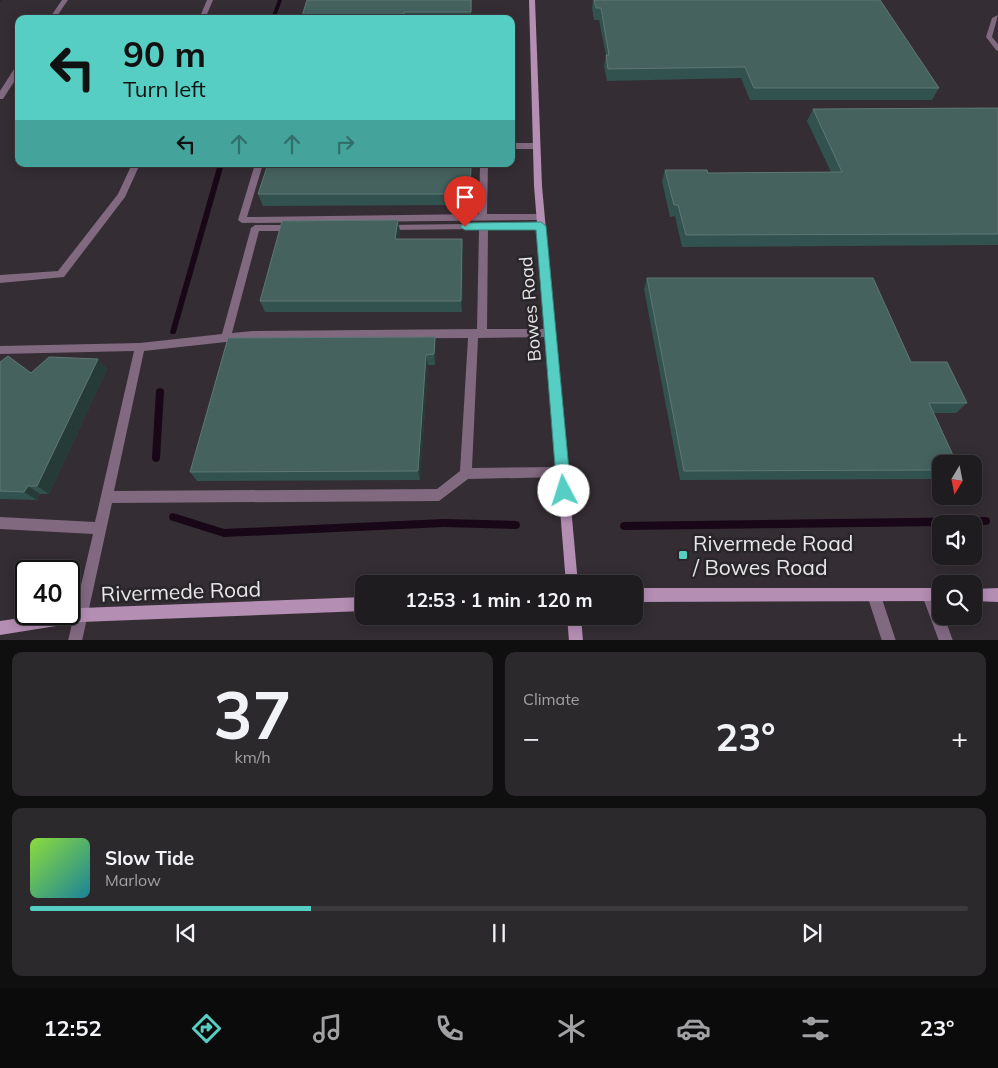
<!DOCTYPE html>
<meta charset="utf-8">
<style>
body{margin:0;font-family:Mulish,sans-serif;background:#2b292b;color:#f1f3f6;height:100vh;display:flex;flex-direction:column;font-size:19px;white-space:nowrap}
*{box-sizing:border-box;margin:0}
p{font-size:16px;color:#a1a1a4}
.icon{flex:none;width:28px;height:28px;fill:none;stroke:currentColor;stroke-width:2;stroke-linecap:round;stroke-linejoin:round}
.map{position:relative;height:640px;overflow:hidden}
.details{display:flex;flex-direction:column;gap:12px;padding:12px;background:#100f10;flex:1}
.details>*{flex:none}
.banner{position:absolute;left:15px;top:15px;width:500px;height:152px;border-radius:10px;box-shadow:0 2px 12px #0003,0 0 0 1px #3c3a3c;background:#56cec3;color:#111;overflow:hidden}
.needle{width:32px;rotate:190deg}
.fabs{position:absolute;left:932px;top:455px;display:grid;gap:10px}
.fabs a{display:grid;place-items:center;width:50px;height:50px;border-radius:10px;background:#1e1c1e;box-shadow:0 2px 12px #0003,0 0 0 1px #3c3a3c;font-size:25px}
.speed{position:absolute;left:15px;top:560px;display:flex;gap:10px;font-size:25px;font-weight:700;text-align:center}
.speed>*{display:grid;place-content:center;width:65px;height:65px;border-radius:50%;background:#1e1c1e;box-shadow:0 2px 12px #0003,0 0 0 1px #3c3a3c;line-height:1}
.speed .limit{border:2px solid #111;border-radius:8px;background:#fff;color:#111}
.pin{position:absolute;display:grid;place-items:center;width:42px;height:42px;color:#fff;margin:-51px -21px;border-radius:50% 50% 50% 0;rotate:-45deg;box-shadow:0 0 5px #0007}
.pin .icon{rotate:45deg}
.me{position:absolute;width:55px;margin:-28px;rotate:355deg;stroke-linejoin:round;filter:drop-shadow(0 0 4px #0008)}
.turn{display:flex;align-items:center;gap:18px;height:105px;padding:0 25px;font-size:22px}
.turn .icon{width:65px;height:65px;stroke-width:2.5}
.turn b{display:block;font-size:35px;line-height:42px}
.lanes{display:flex;align-items:center;height:48px;padding:0 25px;background:#0003;justify-content:center;gap:25px;direction:ltr}
.lanes .off{opacity:.35}
.big{font-size:38px;font-weight:700;line-height:1.1}
.details .card{flex:1;display:flex;flex-direction:column;justify-content:center;gap:8px;min-width:0;padding:0 18px;border-radius:10px;background:#2b292b}
.details .dial{align-items:center;gap:0}
.dial b{font-size:65px;line-height:1}
.song{display:flex;align-items:center;gap:15px}
.cover{width:60px;height:60px;border-radius:8px;background:linear-gradient(135deg,hsl(90 70% 55%),hsl(190 70% 35%))}
.played{height:5px;border-radius:2px;background:linear-gradient(90deg,#56cec3 30%,#3c3a3c 30%)}
.keys{display:flex;justify-content:space-around;direction:ltr}
.heat{display:flex;justify-content:space-between;align-items:center;font-size:28px;direction:ltr}
.details .tiles{flex:1;display:grid;gap:12px;grid-template-columns:1fr 1fr}
.card:last-child{grid-column:span 2}
.trip{position:absolute;left:355px;top:575px;width:288px;height:50px;border-radius:10px;background:#1e1c1e;box-shadow:0 2px 12px #0003,0 0 0 1px #3c3a3c;font-weight:700;line-height:50px;text-align:center}
.dock{display:flex;height:80px;justify-content:space-around;align-items:center;background:#0c0b0c;color:#a1a1a4}
.dock .icon{width:35px;height:35px}
.dock .active{color:#56cec3}
.dock b{font-size:22px;color:#f1f3f6}
.map>svg:first-child{display:block}
.built{fill:#342d33;fill-rule:evenodd}
.lines{fill:none;stroke-linecap:round;stroke-linejoin:round}
.stream{fill:#180717;fill-rule:evenodd}
.lane{fill:#816980;fill-rule:evenodd}
.secondary{fill:#b48eb3;fill-rule:evenodd}
.wall{fill:#32524f}
.shaded-wall{fill:#263a38}
.building{fill:#45625f;stroke:#5f7774}
.route{fill:#56cec3;stroke:#38867f}
.poi-dot{fill:#56cec3;stroke:#282628;stroke-width:2}
.labels{text-anchor:middle;dominant-baseline:central;stroke-width:5;stroke-linejoin:round;paint-order:stroke}
.street-label{font-size:18px;fill:#e8e6e8;stroke:#282628}
.near-poi-label{font-size:21px;fill:#e8e6e8;stroke:#282628;text-anchor:start}
.near-street-label{font-size:21px;fill:#e8e6e8;stroke:#282628}
</style>
<div class="map">
<svg width="998" height="641" viewBox="0 0 998 641">
<rect width="100%" height="100%" fill="#282628"/>
<path class="built" d="M2 0H998V640L0 641V2ZM19 19H511V164H19ZM941 464H974V496H941ZM941 524H974V556H941ZM26 571H69V614H26ZM364 584H634V616H364ZM941 584H974V616H941Z"/>
<g class="lines">
<g class="stream">
<path d="M278 0H282L275 19H271Z"/>
<path d="M218 164H224L176 332 175 334H171L170 332Z"/>
<path d="M160 388 163 389 164 391 160 458 159 461 156 462 153 461 152 458 156 391 157 389Z"/>
<path d="M173 513 224 529 444 519 516 521 519 522 520 525 519 528 516 529 444 527 224 537 170 520 169 517 170 514Z"/>
<path d="M986 517 989 518 990 521 989 524 986 525H974V524H941V526L624 530 621 529 620 526 621 523 624 522Z"/>
</g>
<g class="lane">
<path d="M62 0H68L55 19H49Z"/>
<path d="M207 0H213L205 19H199Z"/>
<path d="M998 15 992 37 998 44V51L996 50 986 37 992 18Z"/>
<path d="M16 66H19V74L3 99H0V91Z"/>
<path d="M511 143H536L540 146 536 149H511Z"/>
<path d="M132 164H140L125 197 64 277 0 283V275L58 271 118 194Z"/>
<path d="M255 164H263L247 217 479 214 480 164H488L487 214H540L544 217 540 220 242 223 238 220Z"/>
<path d="M541 223 545 226 541 229H488L487 329H551L555 330 556 333 555 336 551 337 478 338 472 468 562 467 566 468 568 472 566 476 562 477 468 479 439 501 112 503 82 641H68L93 534 0 529V517L95 522 134 351 0 354V346L140 343 222 334 251 228 255 225H293L297 228 293 231H259L232 333 253 331 477 329 479 229 387 230 383 227 384 225ZM468 338 460 471 437 489 114 491 144 351 253 339Z"/>
<path d="M874 588 879 590 896 641H882L867 595 869 590Z"/>
<path d="M929 588 934 590 941 610V616H944L953 641H939L922 595 924 590Z"/>
</g>
<g class="secondary">
<path d="M529 0H535L542 186 578 584H566L534 186Z"/>
<path d="M634 588H941V601L634 602Z"/>
<path d="M998 588V602L974 601V589Z"/>
<path d="M364 597V611L81 622 0 635V621L47 614H69V610L81 608Z"/>
<path d="M567 616H581L583 641H569Z"/>
</g>
</g>
<g class="wall">
<path d="M472 0 471 19H301Z"/>
<path d="M593 0H880L939 88 932 100H750L741 78 607 81 604 66 606 55 599 20H594L592 8Z"/>
<path d="M998 108V245L682 247 675 216 670 217 662 181 665 170 708 173 831 172 807 121 813 109Z"/>
<path d="M268 164H472L471 203H466V205L263 206 258 194Z"/>
<path d="M398 220 400 232 399 239H462L463 250 462 312H265L260 301Z"/>
<path d="M647 278 911 362 967 403 956 413H934L941 464V479L680 480 644 289Z"/>
<path d="M435 337 436 347 435 365H428L420 480 197 481 190 472Z"/>
<path d="M98 359 107 369 49 494H40L37 500 0 499V362L31 373Z"/>
</g>
<g class="shaded-wall">
<path d="M471 164H472L471 203 470 191Z"/>
<path d="M398 220 400 232 398 251 395 239Z"/>
<path d="M462 239 463 250 462 312 461 301Z"/>
<path d="M435 337 436 347 435 365 434 354Z"/>
<path d="M426 355 428 365 420 480 418 471Z"/>
<path d="M98 359 107 369 49 494 37 486Z"/>
<path d="M28 486 40 494 37 500 24 492Z"/>
</g>
<g class="building">
<path d="M307 0H471V12H404L403 19H301Z"/>
<path d="M594 0H880L939 88H754L745 67 608 69 606 55H609L601 8H596Z"/>
<path d="M998 108V234L686 235 678 205H674L665 170H707L708 173 842 172 813 109Z"/>
<path d="M268 164H471L470 191 466 192V194H258Z"/>
<path d="M398 220 395 239H462L461 301H260L282 221Z"/>
<path d="M647 278H873L911 362H947L967 403H929L957 464H941V470L684 471Z"/>
<path d="M435 337 434 354 426 355 418 471 190 472 228 338Z"/>
<path d="M8 356 31 373 49 357 98 359 37 486H28L24 492 0 491V362Z"/>
</g>
<path class="route" d="M541 222 546 226 571 491 569 496 564 497 559 496 557 491 536 230H465L460 227 465 223Z"/>
<rect class="poi-dot" x="678" y="550" width="10" height="10" rx="2.5"/>
<g class="labels">
<g class="street-label">
<text transform="translate(530 309) rotate(-95)">Bowes Road</text>
</g>
<g class="near-poi-label">
<text x="693" y="543">Rivermede Road<tspan x="693" dy="24">/ Bowes Road</tspan></text>
</g>
<g class="near-street-label">
<text transform="translate(181 591) rotate(-2)">Rivermede Road</text>
</g>
</g>
</svg>
<div class="fabs">
<a><svg class="needle" viewBox="-14 -14 28 28"><path d="M0-13l5 13h-10z" fill="#e53935"/><path d="M0 13l5-13h-10z" fill="#a1a1a4"/></svg></a>
<a><svg class="icon" aria-label="sound" viewBox="0 0 24 24"><path d="M4 9h4l5-4v14l-5-4H4zM17 9q2 3 0 6"/></svg></a>
<a><svg class="icon" aria-label="search" viewBox="0 0 24 24"><circle cx="10" cy="10" r="6"/><path d="M15 15l6 6"/></svg></a>
</div>
<div class="speed"><div class="limit">40</div></div>
<div class="pin" style="left:465px;top:227px;background:#d93025"><svg class="icon" aria-label="arrive" viewBox="0 0 24 24"><path d="M6 21V4h12l-3 4 3 4H6"/></svg></div>
<svg class="me" style="left:564px;top:491px" viewBox="-20 -20 40 40"><circle r="19" fill="#fff"/><path d="M0-13L10 11 0 6-10 11z" fill="#56cec3"/></svg>
<div class="trip">12:53 · 1 min · 120 m</div>
<div class="banner">
<div class="turn"><svg class="icon" aria-label="left" viewBox="0 0 24 24"><path d="M17 20v-9H6M10 6l-5 5 5 5"/></svg><div><b>90 m</b>Turn left</div></div>
<div class="lanes"><svg class="icon" aria-label="left" viewBox="0 0 24 24"><path d="M17 20v-9H6M10 6l-5 5 5 5"/></svg><svg class="icon off" aria-label="ahead" viewBox="0 0 24 24"><path d="M12 20V5M6 11l6-6 6 6"/></svg><svg class="icon off" aria-label="ahead" viewBox="0 0 24 24"><path d="M12 20V5M6 11l6-6 6 6"/></svg><svg class="icon off" aria-label="right" viewBox="0 0 24 24"><path d="M7 20v-9h11M14 6l5 5-5 5"/></svg></div>
</div>
</div>
<section class="details">
<div class="tiles">
<div class="card dial"><b>37</b><p>km/h</p></div>
<div class="card"><p>Climate</p>
<div class="heat"><a>−</a><b class="big">23°</b><a>+</a></div>
</div>
<div class="card">
<div class="song"><i class="cover"></i><div><b>Slow Tide</b><p>Marlow</p></div></div>
<div class="played"></div>
<div class="keys"><svg class="icon" aria-label="previous" viewBox="0 0 24 24"><path d="M18 5L8 12l10 7zM5 5v14"/></svg><svg class="icon" aria-label="pause" viewBox="0 0 24 24"><path d="M8 5v14M16 5v14"/></svg><svg class="icon" aria-label="next" viewBox="0 0 24 24"><path d="M6 5l10 7-10 7zM19 5v14"/></svg></div>
</div>
</div>
</section>
<nav class="dock">
<b>12:52</b>
<svg class="icon active" aria-label="directions" viewBox="0 0 24 24"><path d="M12 3l9 9-9 9-9-9zM9 14v-3h6M13 9l2 2-2 2"/></svg>
<svg class="icon" aria-label="music" viewBox="0 0 24 24"><path d="M9 18V5l10-2v13"/><circle cx="6" cy="18" r="3"/><circle cx="16" cy="16" r="3"/></svg>
<svg class="icon" aria-label="phone" viewBox="0 0 24 24"><path d="M5 4h4l2 5-3 2q2 4 5 5l2-3 5 2v4C11 20 4 13 5 4z"/></svg>
<svg class="icon" aria-label="climate" viewBox="0 0 24 24"><path d="M12 3v18M4 7l16 10M4 17L20 7"/></svg>
<svg class="icon" aria-label="car" viewBox="0 0 24 24"><path d="M5 17H2v-5l4-1 3-4h7l3 4 3 1v5h-3M9 17h6M6 11h13"/><circle cx="7" cy="17" r="2"/><circle cx="17" cy="17" r="2"/></svg>
<svg class="icon" aria-label="filters" viewBox="0 0 24 24"><path d="M4 7h16M4 17h16"/><circle cx="9" cy="7" r="2"/><circle cx="15" cy="17" r="2"/></svg>
<b>23°</b>
</nav>
